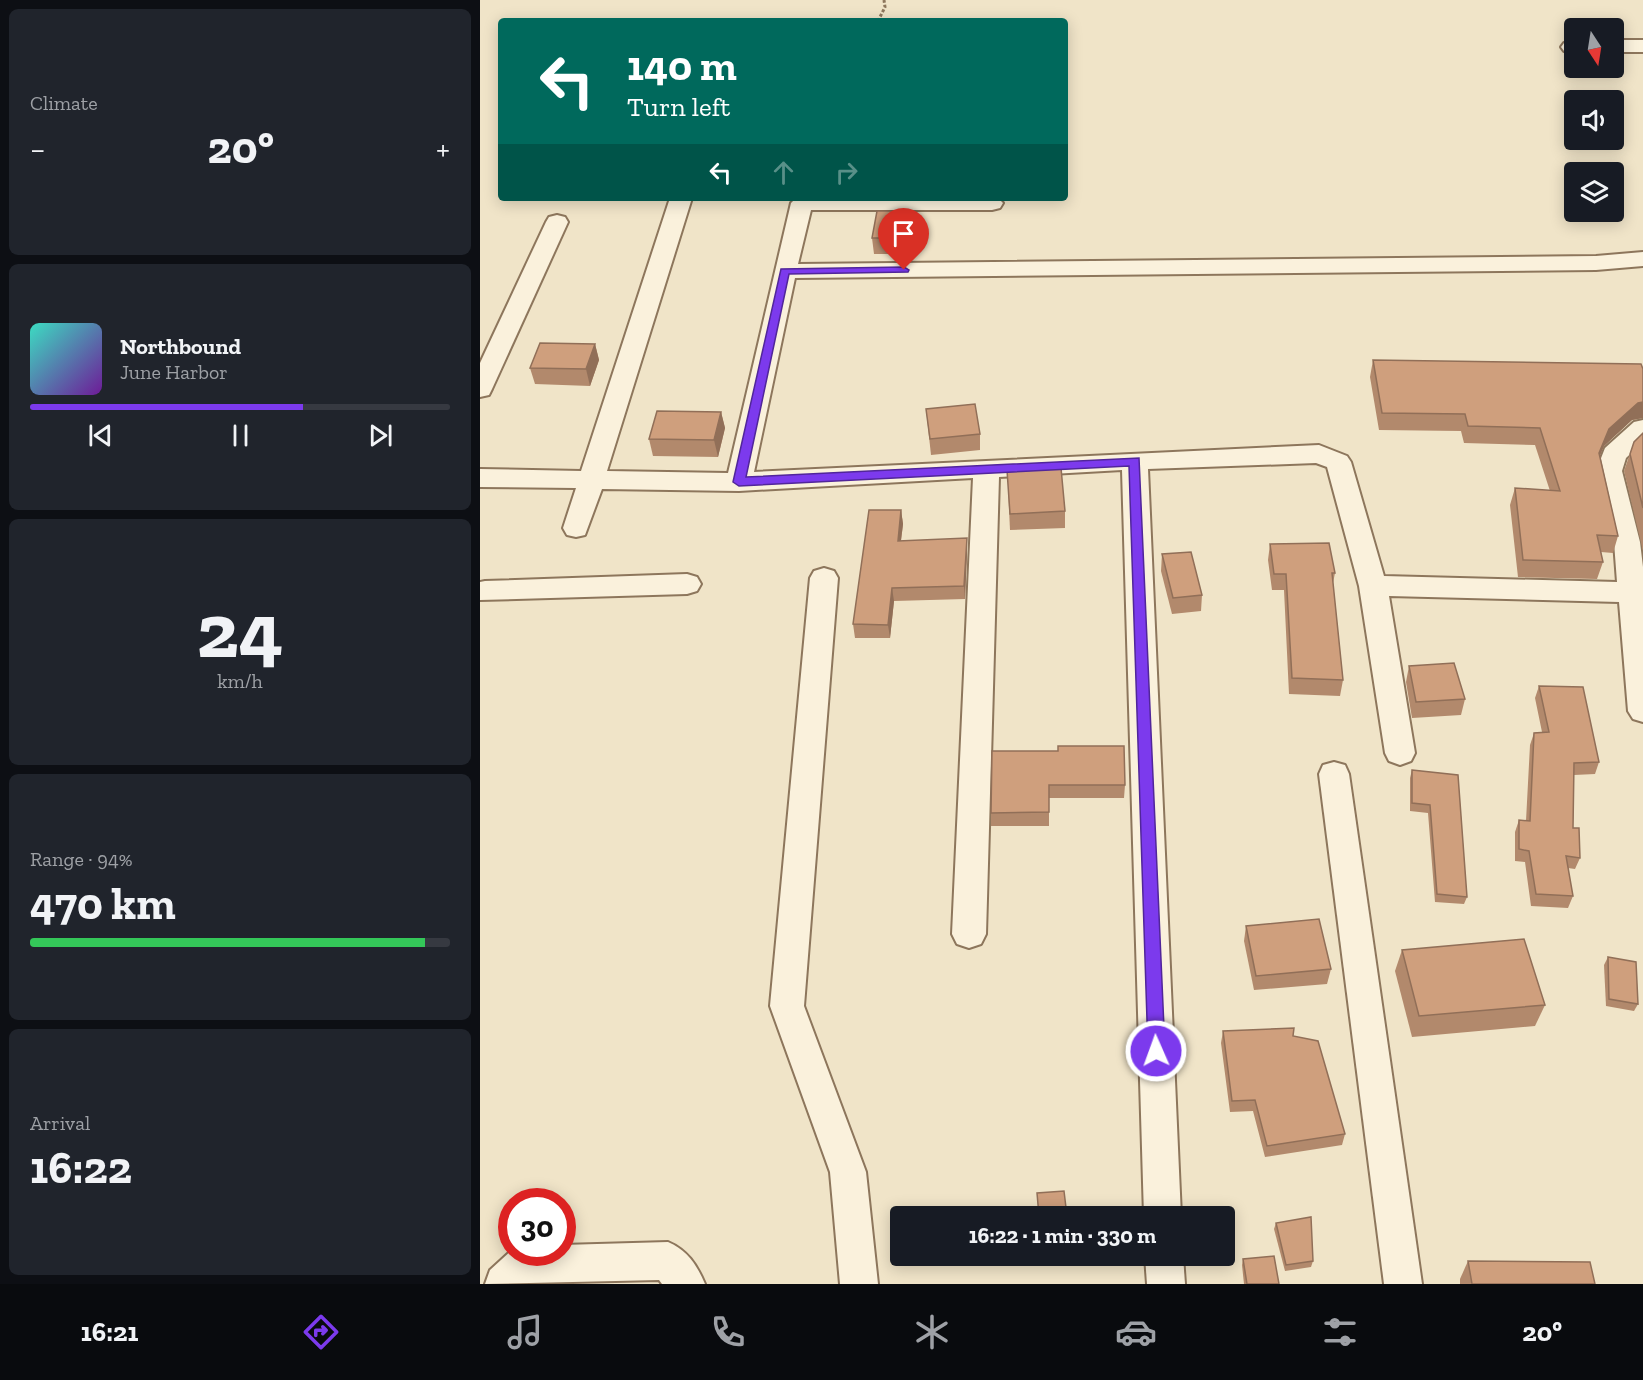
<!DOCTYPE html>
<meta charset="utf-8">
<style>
body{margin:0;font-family:"Zilla Slab",serif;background:#20242c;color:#f1f3f6;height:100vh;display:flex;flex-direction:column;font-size:22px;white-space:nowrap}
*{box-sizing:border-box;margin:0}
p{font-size:20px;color:#9ea1a6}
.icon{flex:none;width:33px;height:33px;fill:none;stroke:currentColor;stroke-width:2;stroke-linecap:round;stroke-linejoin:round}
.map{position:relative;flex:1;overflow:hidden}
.drawer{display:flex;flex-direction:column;gap:9px;padding:9px;background:#0d0f14;width:480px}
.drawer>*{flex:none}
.banner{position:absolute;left:18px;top:18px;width:570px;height:183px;border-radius:6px;box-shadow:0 3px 15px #0003;background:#00695c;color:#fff;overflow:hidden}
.needle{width:39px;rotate:168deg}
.controls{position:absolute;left:1084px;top:18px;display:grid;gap:12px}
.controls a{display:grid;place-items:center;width:60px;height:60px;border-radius:6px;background:#171b24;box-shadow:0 3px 15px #0003;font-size:30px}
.speed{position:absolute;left:18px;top:1188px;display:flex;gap:12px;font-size:30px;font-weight:700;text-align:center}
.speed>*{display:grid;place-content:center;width:78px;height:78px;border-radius:50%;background:#171b24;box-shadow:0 3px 15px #0003;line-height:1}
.speed .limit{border:9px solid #d22;background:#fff;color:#111}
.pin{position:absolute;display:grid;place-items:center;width:51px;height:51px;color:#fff;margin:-62px -26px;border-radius:50% 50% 50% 0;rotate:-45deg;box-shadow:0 0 6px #0007}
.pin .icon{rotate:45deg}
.me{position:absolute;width:66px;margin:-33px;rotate:358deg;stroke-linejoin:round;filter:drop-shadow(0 0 4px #0008)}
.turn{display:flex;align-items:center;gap:21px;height:126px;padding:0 30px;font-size:27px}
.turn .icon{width:78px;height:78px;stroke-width:2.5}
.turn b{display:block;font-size:42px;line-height:51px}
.lanes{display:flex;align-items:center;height:57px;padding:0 30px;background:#0003;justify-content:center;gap:30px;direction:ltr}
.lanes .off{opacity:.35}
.big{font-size:45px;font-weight:700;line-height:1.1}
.drawer .widget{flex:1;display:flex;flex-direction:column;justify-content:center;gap:9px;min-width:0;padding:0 21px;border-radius:9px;background:#20242c}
.drawer .dial{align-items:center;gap:0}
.dial b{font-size:78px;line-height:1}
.song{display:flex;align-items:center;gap:18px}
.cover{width:72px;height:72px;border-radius:9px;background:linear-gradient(135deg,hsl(170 70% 55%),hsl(280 70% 35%))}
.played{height:6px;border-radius:3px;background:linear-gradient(90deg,#7c3aed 65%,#363941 65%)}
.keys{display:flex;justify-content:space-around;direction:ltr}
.heat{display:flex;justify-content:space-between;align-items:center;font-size:33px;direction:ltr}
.charge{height:9px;border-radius:4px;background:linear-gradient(90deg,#34c759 94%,#363941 0)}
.trip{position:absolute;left:410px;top:1206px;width:345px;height:60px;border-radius:6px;background:#171b24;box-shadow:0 3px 15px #0003;font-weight:700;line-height:60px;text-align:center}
.tabs{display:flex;height:96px;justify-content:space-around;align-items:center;background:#090b0e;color:#9ea1a6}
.tabs .icon{width:42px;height:42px}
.tabs .on{color:#7c3aed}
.tabs b{font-size:27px;color:#f1f3f6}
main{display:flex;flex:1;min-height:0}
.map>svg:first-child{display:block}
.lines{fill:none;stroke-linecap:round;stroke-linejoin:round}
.street-casing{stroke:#8d765c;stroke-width:4}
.path{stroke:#8d765c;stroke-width:3;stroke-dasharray:3 2;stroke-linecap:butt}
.street{fill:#faf1dc;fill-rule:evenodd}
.wall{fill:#b2896c}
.shaded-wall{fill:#916f58}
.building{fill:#cf9f7d;stroke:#916f58;stroke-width:1.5}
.route{fill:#7c3aed;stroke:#51269a;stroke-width:1.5}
</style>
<main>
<section class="drawer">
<div class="widget"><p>Climate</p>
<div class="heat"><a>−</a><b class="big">20°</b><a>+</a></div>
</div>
<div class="widget">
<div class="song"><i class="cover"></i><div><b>Northbound</b><p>June Harbor</p></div></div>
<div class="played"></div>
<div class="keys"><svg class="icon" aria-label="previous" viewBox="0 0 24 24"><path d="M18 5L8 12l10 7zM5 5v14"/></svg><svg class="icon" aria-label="pause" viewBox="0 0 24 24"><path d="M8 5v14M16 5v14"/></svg><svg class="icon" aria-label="next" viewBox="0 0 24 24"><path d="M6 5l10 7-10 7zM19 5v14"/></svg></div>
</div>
<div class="widget dial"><b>24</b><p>km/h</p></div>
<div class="widget"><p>Range · 94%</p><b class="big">470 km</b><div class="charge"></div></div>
<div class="widget"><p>Arrival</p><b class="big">16:22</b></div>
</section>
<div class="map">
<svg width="1163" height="1284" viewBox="0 0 1163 1284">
<rect width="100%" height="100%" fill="#f0e4c8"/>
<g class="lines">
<g class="street-casing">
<g id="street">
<rect x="1134" y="40" width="29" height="12"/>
<path d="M1095 41V53L1084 51 1081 47 1084 43Z"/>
<path d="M190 198H212L127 471 248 473 311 203 316 198H518L523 203 520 208 512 210H331L318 264 1116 256 1163 252V266L1116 270 315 278 274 472 839 445 867 456 871 462 904 576 1137 582 1134 542 1116 471 1125 448 1154 422 1163 420V442L1146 458 1142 471 1160 542 1163 567V722L1153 719 1148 711 1139 602 909 596 935 753 931 761 920 765 909 761 905 753 879 586 847 467 836 463 668 469 701 1216H664L642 470 519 477 506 934 501 944 489 948 477 944 472 934 493 478 259 491 122 489 105 535 96 537 87 535 83 528 96 488 0 487V469L101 471Z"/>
<path d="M77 215 85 217 88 222 12 389 9 395 0 397V363L66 222 69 217Z"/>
<path d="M344 568 354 571 358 578 324 1006 386 1172 398 1284H360L350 1172 290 1006 330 578 334 571Z"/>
<path d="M207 574 217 577 221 584 217 591 207 594 0 600V582L5 581Z"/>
<path d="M854 762 865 765 869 774 942 1284H904L839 774 843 765Z"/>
<path d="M188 1242C207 1250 217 1265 225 1284H182L179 1280 5 1284 10 1270 32 1250V1252H82V1245Z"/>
<path d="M665 1256H703L705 1284H667Z"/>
</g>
</g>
<path class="path" d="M398 21 405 7 404 0"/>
<use href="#street" class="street"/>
</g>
<g class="wall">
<path d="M429 211 430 227 427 254H394L392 238Z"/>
<path d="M115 344 119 360 110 386 55 384 50 368Z"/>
<path d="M893 360 1163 369V418L1152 420 1124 446 1120 455 1138 536 1133 553 1121 552 1123 562 1117 579 1038 577 1030 505 1035 488 1070 491 1055 445 984 443 981 431 899 430 890 377Z"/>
<path d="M446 409 500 434V450L451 455Z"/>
<path d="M241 412 245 428 238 457 173 456 169 439Z"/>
<path d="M1163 433V551L1144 471 1154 442Z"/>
<path d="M528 487 585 511V528L530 530Z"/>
<path d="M421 510 423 524 421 541 487 552 485 599 414 601 410 638H375L373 624Z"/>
<path d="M790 544 855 573 853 583 863 680 860 696 809 694 804 590H792L788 560Z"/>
<path d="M682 554 722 595 721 611 692 614 681 571Z"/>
<path d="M929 666 985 699 981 715 932 718 926 682Z"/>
<path d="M1059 686 1119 762 1115 774 1094 775 1093 828 1100 858 1095 869 1088 868 1093 896 1088 908 1051 906 1045 862 1035 861V832L1039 820 1046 821 1050 745 1054 733 1062 732 1055 698Z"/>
<path d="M512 751 645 785 644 798H569V826H511V813Z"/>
<path d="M932 770 978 775 987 897 984 904 955 902 948 813 930 811V778Z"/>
<path d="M766 926 851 969 847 984 774 990 764 941Z"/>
<path d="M922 950 1065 1005 1055 1026 932 1037 915 971Z"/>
<path d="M1128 957 1158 1004 1154 1011 1126 1006 1124 965Z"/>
<path d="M743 1031 813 1036 865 1134 862 1145 785 1157 773 1111 750 1112 741 1043Z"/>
<path d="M796 1223 833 1261 831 1267 805 1271 794 1229Z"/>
<path d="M763 1259 799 1284H764L762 1265Z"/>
<path d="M988 1261 1115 1284H980V1279Z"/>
</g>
<g class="shaded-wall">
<path d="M429 211 430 227 427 254 425 238Z"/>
<path d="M115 344 119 360 110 386 106 369Z"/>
<path d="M1163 402V418L1152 420 1124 446 1114 470 1119 453 1129 429 1158 403Z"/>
<path d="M241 412 245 428 238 457 234 440Z"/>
<path d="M421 510 423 524 419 555 418 541Z"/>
<path d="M487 538V552L485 599 484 586Z"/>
<path d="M412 588 414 601 410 638 408 625Z"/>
</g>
<g class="building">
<path d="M397 211H429L425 238H392Z"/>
<path d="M60 343 115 344 106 369 50 368Z"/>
<path d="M893 360 1161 364 1163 369V402L1158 403 1129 429 1119 453 1138 536 1117 535 1123 562 1043 560 1035 488 1080 491 1060 428 988 426 985 414 902 413Z"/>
<path d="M495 404 500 434 450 439 446 409Z"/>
<path d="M177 411 241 412 234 440 169 439Z"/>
<path d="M1163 433V508L1150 454 1154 442Z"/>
<path d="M581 468 585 511 530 514 527 470Z"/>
<path d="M389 510H421L418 541 487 538 484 586 412 588 408 625 373 624Z"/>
<path d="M849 543 855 573H852L863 680 812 678 806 574H794L790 544Z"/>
<path d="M711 552 722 595 693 598 682 554Z"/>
<path d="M974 663 985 699 936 702 929 666Z"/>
<path d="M1059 686 1103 687 1119 762 1094 763 1093 828H1099L1100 858 1086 856 1093 896 1056 894 1049 851 1039 849V820L1050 821 1054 733 1069 732Z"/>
<path d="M578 746H644L645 785H569V812L511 813 512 751H578Z"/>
<path d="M932 770 978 775 987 897 957 894 950 805 932 803Z"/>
<path d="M839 919 851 969 776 976 766 926Z"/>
<path d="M1044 939 1065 1005 939 1016 922 950Z"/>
<path d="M1128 957 1156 962 1158 1004 1129 999Z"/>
<path d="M814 1028 813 1036 838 1041 865 1134 787 1146 775 1100 752 1101 743 1031Z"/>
<path d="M584 1191 587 1216H559L557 1193Z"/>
<path d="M831 1217 833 1261 806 1265 796 1223Z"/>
<path d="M794 1256 799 1284H767L763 1259Z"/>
<path d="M988 1261 1110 1262 1115 1284H992Z"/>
</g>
<path class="route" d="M424 267 429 270 428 272 309 274 266 477 659 458 685 1051 682 1056 676 1058 670 1056 668 1051 649 466 259 486 253 482 301 269Z"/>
</svg>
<div class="controls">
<a><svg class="needle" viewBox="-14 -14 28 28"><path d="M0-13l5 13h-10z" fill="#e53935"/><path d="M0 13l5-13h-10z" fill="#9ea1a6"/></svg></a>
<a><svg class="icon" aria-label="sound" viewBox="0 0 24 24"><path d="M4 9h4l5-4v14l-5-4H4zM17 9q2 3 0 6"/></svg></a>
<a><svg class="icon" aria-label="layers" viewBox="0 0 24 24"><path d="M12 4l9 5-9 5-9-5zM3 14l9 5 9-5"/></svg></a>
</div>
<div class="speed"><div class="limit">30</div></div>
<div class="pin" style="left:424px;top:270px;background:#d93025"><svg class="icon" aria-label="arrive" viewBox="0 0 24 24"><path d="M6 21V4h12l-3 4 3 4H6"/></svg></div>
<svg class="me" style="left:676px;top:1051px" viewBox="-20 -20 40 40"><circle r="17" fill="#7c3aed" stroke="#fff" stroke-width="3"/><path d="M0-11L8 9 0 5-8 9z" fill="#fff"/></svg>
<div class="trip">16:22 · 1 min · 330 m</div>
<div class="banner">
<div class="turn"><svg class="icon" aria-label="left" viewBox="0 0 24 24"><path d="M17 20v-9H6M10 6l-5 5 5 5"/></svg><div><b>140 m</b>Turn left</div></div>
<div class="lanes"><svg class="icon" aria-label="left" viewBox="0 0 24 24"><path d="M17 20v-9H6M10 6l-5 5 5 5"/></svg><svg class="icon off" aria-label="ahead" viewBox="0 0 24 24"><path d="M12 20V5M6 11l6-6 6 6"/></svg><svg class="icon off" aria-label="right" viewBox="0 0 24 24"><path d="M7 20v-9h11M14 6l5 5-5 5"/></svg></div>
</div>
</div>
</main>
<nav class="tabs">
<b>16:21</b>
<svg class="icon on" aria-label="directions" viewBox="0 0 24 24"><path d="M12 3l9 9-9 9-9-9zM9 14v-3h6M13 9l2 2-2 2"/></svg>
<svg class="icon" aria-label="music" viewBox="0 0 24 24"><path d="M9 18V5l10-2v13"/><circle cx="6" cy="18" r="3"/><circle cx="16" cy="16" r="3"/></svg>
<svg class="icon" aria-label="phone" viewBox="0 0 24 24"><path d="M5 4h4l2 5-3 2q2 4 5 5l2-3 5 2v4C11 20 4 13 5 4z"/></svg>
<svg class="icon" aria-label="climate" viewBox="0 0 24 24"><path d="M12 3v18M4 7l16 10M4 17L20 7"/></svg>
<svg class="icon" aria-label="car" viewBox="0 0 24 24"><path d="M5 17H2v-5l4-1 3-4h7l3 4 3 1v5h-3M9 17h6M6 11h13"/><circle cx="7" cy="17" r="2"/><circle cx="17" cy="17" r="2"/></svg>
<svg class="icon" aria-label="filters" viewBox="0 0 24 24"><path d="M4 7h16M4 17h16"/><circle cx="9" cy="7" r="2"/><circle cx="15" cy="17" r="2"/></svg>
<b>20°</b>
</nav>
